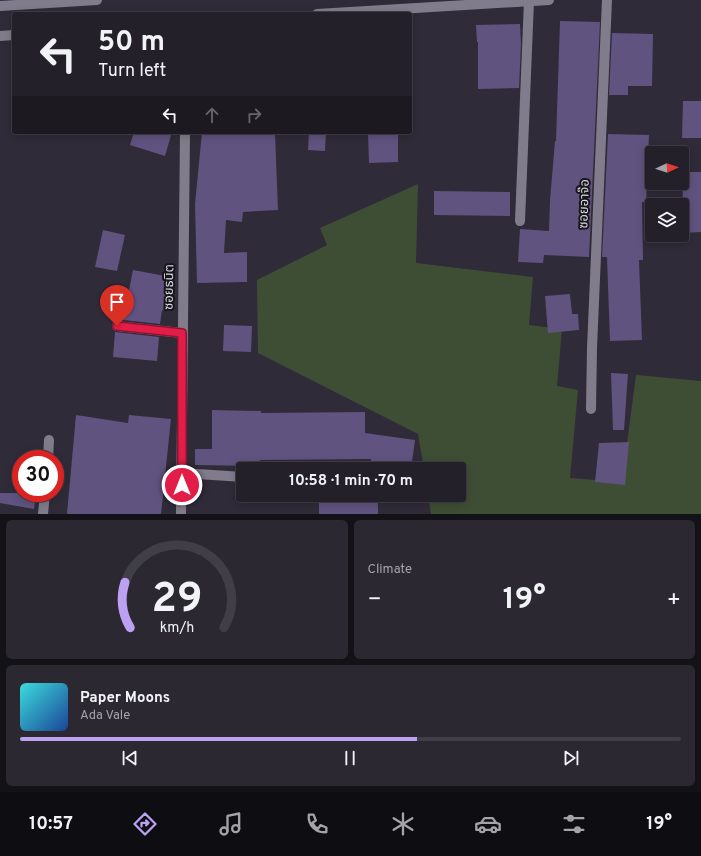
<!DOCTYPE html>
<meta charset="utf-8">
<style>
body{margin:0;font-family:Overpass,"Noto Sans Thai",sans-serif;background:#2b2832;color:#f1f3f6;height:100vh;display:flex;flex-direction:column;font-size:15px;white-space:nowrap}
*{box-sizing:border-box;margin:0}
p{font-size:13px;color:#a3a3a8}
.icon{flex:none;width:22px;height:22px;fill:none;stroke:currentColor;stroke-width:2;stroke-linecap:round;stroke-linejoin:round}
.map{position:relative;height:514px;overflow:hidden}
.drawer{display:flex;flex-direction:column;gap:6px;padding:6px;background:#131217;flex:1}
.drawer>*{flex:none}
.hud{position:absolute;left:12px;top:12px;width:400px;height:122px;border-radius:4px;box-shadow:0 2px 10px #0003,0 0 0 1px #403e47;background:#23202a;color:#f1f3f6;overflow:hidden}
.needle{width:26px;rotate:86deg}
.fabs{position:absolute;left:645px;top:146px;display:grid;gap:8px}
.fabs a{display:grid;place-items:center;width:44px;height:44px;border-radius:4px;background:#23202a;box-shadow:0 2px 10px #0003,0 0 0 1px #403e47;font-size:20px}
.speed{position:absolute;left:12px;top:450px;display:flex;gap:8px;font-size:20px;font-weight:700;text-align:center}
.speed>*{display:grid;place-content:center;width:52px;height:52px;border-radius:50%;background:#23202a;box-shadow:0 2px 10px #0003,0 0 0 1px #403e47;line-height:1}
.speed .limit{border:6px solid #d22;background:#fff;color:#111}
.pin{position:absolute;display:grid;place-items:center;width:34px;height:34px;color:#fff;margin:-41px -17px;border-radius:50% 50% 50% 0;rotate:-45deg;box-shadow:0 0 4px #0007}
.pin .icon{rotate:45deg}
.me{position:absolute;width:44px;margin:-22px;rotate:0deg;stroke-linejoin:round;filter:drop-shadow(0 0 3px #0008)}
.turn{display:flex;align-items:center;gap:14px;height:84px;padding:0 20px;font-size:18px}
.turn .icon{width:52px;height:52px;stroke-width:2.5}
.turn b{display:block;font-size:28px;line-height:34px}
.lanes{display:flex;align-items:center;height:38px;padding:0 20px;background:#0003;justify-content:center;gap:20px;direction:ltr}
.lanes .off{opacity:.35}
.big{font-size:30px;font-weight:700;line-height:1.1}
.drawer .tile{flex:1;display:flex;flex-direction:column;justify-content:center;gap:6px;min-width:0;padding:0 14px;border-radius:6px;background:#2b2832}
.drawer .dial{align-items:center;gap:0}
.dial svg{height:104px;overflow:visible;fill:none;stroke:#403e47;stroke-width:7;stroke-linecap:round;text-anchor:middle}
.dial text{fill:#f1f3f6;stroke:none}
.song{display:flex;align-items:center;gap:12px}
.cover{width:48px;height:48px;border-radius:6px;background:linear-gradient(135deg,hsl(180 70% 55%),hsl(220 70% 35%))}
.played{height:4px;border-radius:2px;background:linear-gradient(90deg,#bca0f2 60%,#403e47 60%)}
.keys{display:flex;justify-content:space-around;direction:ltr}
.heat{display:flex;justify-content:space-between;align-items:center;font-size:22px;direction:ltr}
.drawer .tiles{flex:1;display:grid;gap:6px;grid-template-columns:1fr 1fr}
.tile:last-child{grid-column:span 2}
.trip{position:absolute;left:236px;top:462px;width:230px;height:40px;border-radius:4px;background:#23202a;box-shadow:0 2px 10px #0003,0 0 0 1px #403e47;font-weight:700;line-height:40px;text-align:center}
.tab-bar{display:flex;height:64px;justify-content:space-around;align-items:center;background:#0e0d11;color:#a3a3a8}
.tab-bar .icon{width:28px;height:28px}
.tab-bar .active{color:#bca0f2}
.tab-bar b{font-size:18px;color:#f1f3f6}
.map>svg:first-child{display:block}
.green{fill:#3e4e35}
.building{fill:#60537f}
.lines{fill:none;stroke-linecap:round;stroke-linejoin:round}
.street{stroke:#807c8b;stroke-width:10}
.secondary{stroke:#807c8b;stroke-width:10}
.route-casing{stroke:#92132f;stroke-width:10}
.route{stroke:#e11d48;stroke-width:7}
.labels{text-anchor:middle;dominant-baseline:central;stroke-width:4;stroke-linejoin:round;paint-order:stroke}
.street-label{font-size:13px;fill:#d9d7df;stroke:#16151b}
</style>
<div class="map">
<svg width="701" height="514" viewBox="0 0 701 514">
<rect width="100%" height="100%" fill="#2f2b38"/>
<path class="green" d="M418 184 416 263 533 277 529 325 562 329 557 386 578 390 570 478 622 482 636 375 701 381V514H431L428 495H459V469H424L418 434 258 353 257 280 327 245 320 228Z"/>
<g class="building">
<path d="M560 21 600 22 589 257 544 255 543 263 518 262 520 229 549 231 550 200 555 141H556Z"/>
<path d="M520 24 521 44 519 88 478 89V42H477L476 25Z"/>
<path d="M612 33 653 34 652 86H628V95H609Z"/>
<path d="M683 101H701V138H682Z"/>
<path d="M134 132H172L165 156 130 145Z"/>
<path d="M202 132H275L278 210 243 212 242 222 226 220 224 253 247 252V282L197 283 195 204Z"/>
<path d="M309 132H326L325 151 308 150Z"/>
<path d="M368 132H398V162L369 163Z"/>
<path d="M608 134 649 135 646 202H642L643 260H639L642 340 610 341 607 257H602Z"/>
<path d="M682 172H701V232L682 233V201H683Z"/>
<path d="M434 191 510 192V216L434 215Z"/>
<path d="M103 230 125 235 117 271 95 267Z"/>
<path d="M133 270 171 277 164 311 162 310 160 324 123 320Z"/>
<path d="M570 294 572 314H578L579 330 548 333 545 296Z"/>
<path d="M224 325 252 326 251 352 223 351Z"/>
<path d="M115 332 159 337 157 361 113 357Z"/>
<path d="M611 373 628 374 624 430H613Z"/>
<path d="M212 410 261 411V413L365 412V433L415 440 411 469H370L371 459 260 460V466L195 465V449H212Z"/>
<path d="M76 415 128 423 129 415 171 419 161 514H67Z"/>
<path d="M629 442 625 485 595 482 599 443Z"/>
<path d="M0 493H36L34 509 0 503Z"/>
<rect x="319" y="495" width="59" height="19"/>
</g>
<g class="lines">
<g class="street">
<path d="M520 221 529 1"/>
<path d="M117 326 182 333"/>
<path d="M591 409 592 348 607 0"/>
<path d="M48 459 49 440"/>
<path d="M182 473 243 477"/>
<path d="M43 514 45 493"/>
<path d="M181 514 185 132"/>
</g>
<g class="secondary">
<path d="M0 6 97 0"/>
<path d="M317 14 549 0"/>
<path d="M0 36 14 35"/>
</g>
</g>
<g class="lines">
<g class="route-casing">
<path id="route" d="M117 326 182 333V485"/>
</g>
<use href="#route" class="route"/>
</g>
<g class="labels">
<g class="street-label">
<text transform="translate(585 204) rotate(-88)">ซอยอาจ๊อ</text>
<text transform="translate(170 287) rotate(-89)">ซอยธนิต</text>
</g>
</g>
</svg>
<div class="fabs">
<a><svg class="needle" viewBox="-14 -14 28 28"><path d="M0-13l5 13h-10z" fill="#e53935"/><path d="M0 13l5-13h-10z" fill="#a3a3a8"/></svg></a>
<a><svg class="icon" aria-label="layers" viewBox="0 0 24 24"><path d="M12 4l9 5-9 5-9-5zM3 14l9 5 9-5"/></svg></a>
</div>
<div class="speed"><div class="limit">30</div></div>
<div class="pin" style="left:117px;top:326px;background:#d93025"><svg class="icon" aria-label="arrive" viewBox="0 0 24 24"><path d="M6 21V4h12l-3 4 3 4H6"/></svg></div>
<svg class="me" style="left:182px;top:485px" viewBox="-20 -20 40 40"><circle r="17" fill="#e11d48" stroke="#fff" stroke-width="3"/><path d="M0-11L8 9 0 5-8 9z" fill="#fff"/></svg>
<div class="trip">10:58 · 1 min · 70 m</div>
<div class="hud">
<div class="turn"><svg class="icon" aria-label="left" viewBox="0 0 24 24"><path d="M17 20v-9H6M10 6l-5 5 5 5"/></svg><div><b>50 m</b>Turn left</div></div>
<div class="lanes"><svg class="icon" aria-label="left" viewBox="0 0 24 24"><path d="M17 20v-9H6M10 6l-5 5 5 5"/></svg><svg class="icon off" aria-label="ahead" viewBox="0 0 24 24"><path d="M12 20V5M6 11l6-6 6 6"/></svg><svg class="icon off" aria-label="right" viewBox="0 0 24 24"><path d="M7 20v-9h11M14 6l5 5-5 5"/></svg></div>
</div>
</div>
<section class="drawer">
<div class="tiles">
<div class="tile dial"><svg viewBox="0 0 100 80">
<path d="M14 69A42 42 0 1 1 86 69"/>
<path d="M14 69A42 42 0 0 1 10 34" stroke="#bca0f2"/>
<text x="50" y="56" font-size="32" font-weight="700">29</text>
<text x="50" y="72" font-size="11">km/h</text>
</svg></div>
<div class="tile"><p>Climate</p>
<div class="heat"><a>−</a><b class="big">19°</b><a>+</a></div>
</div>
<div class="tile">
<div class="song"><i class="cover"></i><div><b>Paper Moons</b><p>Ada Vale</p></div></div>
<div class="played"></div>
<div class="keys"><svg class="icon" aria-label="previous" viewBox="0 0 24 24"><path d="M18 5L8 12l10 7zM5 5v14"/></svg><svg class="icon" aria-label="pause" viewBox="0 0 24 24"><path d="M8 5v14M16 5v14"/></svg><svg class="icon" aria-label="next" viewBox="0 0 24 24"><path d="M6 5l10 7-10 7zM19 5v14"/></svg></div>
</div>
</div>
</section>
<nav class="tab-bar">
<b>10:57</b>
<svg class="icon active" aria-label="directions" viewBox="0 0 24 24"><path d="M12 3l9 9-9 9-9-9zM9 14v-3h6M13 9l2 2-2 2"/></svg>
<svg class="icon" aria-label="music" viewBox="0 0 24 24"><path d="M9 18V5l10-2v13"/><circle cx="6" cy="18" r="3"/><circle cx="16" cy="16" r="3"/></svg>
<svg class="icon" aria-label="phone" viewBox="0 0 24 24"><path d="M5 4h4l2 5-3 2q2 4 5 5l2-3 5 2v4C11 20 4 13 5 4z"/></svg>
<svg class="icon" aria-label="climate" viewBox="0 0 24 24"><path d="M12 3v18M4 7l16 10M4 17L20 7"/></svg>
<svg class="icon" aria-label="car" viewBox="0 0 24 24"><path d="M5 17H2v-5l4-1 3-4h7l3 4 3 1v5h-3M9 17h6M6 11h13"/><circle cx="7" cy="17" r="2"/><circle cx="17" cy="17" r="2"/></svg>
<svg class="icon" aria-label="filters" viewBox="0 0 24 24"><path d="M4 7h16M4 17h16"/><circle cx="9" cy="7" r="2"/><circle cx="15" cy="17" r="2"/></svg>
<b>19°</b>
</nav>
